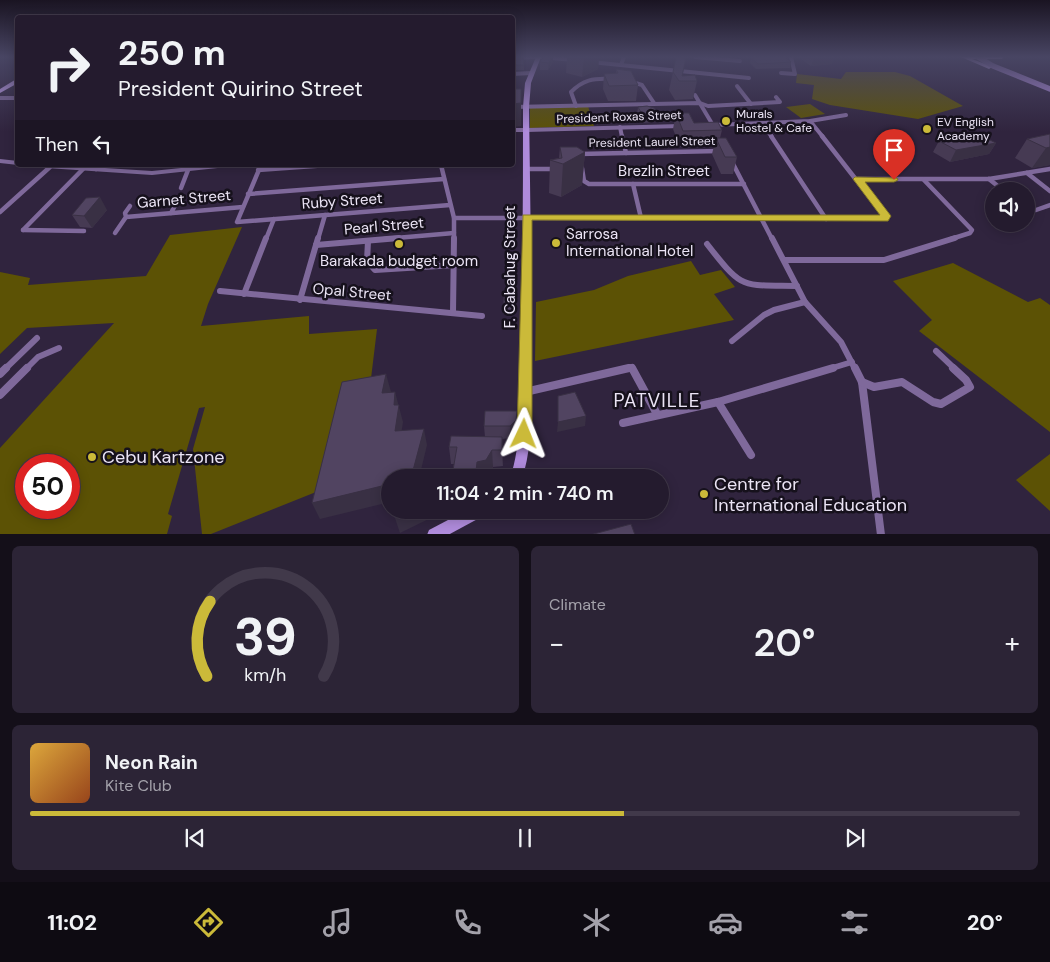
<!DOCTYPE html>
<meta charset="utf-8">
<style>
body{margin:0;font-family:"DM Sans",sans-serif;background:#2c2436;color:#f1f3f6;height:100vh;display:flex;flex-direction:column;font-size:19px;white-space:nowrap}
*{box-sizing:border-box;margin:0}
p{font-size:16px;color:#a3a1aa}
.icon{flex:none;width:28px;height:28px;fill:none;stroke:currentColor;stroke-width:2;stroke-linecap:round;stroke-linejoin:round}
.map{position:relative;height:534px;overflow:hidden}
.side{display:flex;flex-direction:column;gap:12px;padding:12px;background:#140f19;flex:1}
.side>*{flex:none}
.guide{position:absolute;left:15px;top:15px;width:500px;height:152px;border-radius:5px;box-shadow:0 2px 12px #0003,0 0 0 1px #41394a;background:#241b2e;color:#f1f3f6;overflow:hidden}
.fabs{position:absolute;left:985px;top:182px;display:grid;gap:10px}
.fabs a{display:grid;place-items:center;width:50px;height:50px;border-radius:50%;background:#241b2e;box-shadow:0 2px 12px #0003,0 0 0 1px #41394a;font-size:25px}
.speed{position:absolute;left:15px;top:454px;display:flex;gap:10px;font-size:25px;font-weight:700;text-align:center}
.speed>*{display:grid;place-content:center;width:65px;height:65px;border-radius:50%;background:#241b2e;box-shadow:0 2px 12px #0003,0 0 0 1px #41394a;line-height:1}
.speed .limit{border:8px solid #d22;background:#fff;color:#111}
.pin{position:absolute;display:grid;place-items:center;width:42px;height:42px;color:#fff;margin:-51px -21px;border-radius:50% 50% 50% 0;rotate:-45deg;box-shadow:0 0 5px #0007}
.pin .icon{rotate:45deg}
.me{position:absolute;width:55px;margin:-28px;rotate:2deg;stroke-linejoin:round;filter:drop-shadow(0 0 4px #0008)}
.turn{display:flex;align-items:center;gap:18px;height:105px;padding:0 20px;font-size:22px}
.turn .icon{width:65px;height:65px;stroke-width:2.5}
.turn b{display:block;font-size:35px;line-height:42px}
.then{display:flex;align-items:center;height:48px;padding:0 20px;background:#0003;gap:10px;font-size:19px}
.big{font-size:38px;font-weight:600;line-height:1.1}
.side .tile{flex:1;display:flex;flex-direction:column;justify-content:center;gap:8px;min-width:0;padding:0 18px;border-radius:8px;background:#2c2436}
.side .dial{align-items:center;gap:0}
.dial svg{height:130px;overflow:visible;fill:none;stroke:#41394a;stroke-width:7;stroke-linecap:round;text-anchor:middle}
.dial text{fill:#f1f3f6;stroke:none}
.song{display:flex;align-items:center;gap:15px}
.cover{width:60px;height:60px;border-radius:8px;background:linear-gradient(135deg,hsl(40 70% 55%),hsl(20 70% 35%))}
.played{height:5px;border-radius:2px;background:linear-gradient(90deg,#cbba39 60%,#41394a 60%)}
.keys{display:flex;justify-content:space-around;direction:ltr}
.heat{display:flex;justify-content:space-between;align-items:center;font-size:28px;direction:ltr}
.side .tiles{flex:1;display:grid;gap:12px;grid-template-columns:1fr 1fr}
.tile:last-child{grid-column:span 2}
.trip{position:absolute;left:381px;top:469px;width:288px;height:50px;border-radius:25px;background:#241b2e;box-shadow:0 2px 12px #0003,0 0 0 1px #41394a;font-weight:600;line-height:50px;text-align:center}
.tabs{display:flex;height:80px;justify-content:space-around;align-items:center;background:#0e0b12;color:#a3a1aa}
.tabs .icon{width:35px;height:35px}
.tabs .selected{color:#cbba39}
.tabs b{font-size:22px;color:#f1f3f6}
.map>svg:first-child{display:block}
.green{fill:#5c5205;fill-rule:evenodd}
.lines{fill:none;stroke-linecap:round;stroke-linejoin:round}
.minor-far3{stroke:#7f699b;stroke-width:4}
.minor-far2{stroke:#7f699b;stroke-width:4.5}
.minor-far1{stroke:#7f699b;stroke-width:6}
.minor{stroke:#7f699b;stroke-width:8}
.tertiary{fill:#7f699b;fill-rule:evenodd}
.secondary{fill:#af8bdb;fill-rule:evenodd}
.primary{fill:#d0abfd;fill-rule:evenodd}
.secondary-bridge{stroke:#af8bdb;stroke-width:5.5}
.wall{fill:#463a53}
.shaded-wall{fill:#393044}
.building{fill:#514461;stroke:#393044}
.route{fill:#cbba39;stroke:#847925}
.poi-dot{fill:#cbba39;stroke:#16111c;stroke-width:2}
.labels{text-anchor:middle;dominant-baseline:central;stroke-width:5;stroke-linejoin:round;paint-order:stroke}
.far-poi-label{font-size:12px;fill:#ebe4f5;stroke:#16111c;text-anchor:start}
.far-street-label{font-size:12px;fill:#ebe4f5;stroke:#16111c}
.street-label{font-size:15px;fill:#ebe4f5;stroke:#16111c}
.poi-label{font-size:15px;fill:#ebe4f5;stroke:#16111c;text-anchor:start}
.near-poi-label{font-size:18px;fill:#ebe4f5;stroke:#16111c;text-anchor:start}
.near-neighbourhood-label{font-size:19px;letter-spacing:1px;fill:#ebe4f5;stroke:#16111c}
</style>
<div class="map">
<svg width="1050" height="535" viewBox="0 0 1050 535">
<rect width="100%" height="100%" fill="#30243e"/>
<g class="green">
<path d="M846 72H895L910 76 963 106 918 119 830 105 812 99 814 85 796 83 797 74 841 79Z"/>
<path d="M810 104 825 114 801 118 786 107Z"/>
<path d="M588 106 594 126 530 128V108Z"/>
<path d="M242 227 208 304 201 326 309 316V334L377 329 369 395 326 488 211 534H202L193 449 205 407 199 408 168 514 172 516 167 534H0V448L114 323 27 328 0 354V272L30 278 28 285 146 276 170 235ZM26 465H69V508H26Z"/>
<path d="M691 261 700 275 721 270 735 287 714 294 734 320 535 361 536 302 594 290 628 276Z"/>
<path d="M953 263 1028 302 1040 298 1050 305V432L919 331 932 320 893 281Z"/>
<path d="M1050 454V511L1016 480Z"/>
</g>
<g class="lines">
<g class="minor-far3">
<path d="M541 57 574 60"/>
<path d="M695 57 740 61"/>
<path d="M512 58 535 57"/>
<path d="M591 62 749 78"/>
<path d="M621 65 624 57"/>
<path d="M781 73 795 74 791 57"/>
<path d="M512 74 531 73"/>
<path d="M629 81 642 85 654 103"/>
<path d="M737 86 751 104"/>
<path d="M695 95 714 127"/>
<path d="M0 98H18"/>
<path d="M576 106 571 92C583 80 593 78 610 79"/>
<path d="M512 107 700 103 708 106 780 102 776 97"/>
<path d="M810 121 823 137"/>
<path d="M762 123 772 137"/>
<path d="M713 125 810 121 846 115"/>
<path d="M620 127 622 137"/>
<path d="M526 130 681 126"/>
</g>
<g class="minor-far2">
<path d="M622 136 626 153"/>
<path d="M771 136 826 219"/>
<path d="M579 154 719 151"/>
<path d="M731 160 772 239"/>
<path d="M261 165 237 222 450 205"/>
<path d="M441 165 454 218V239"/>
<path d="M582 168 584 181 589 184H744"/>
<path d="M96 169 99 165"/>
<path d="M526 169H556"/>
<path d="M258 170 328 165"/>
<path d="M1027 173 1050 191"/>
<path d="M858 179H989L1050 169"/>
<path d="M989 179 1004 191"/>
<path d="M924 180 972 230 970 233 951 239"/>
<path d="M633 184 641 218"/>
<path d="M181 188 190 165"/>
<path d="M248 194 444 179"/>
<path d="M1026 209 1036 210 1050 205"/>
<path d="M0 212 50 167"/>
<path d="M171 213 178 200"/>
<path d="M126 217 243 207"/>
<path d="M454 218H886L822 136"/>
<path d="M23 230 84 168"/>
<path d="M23 230 84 231"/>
<path d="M115 233 126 217 125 213 130 206"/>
<path d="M266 239 274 219"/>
<path d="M318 239 325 215"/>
<path d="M384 239 454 233"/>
</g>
<g class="minor-far1">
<path d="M772 238 805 302 841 342 855 369"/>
<path d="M368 241 367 261 375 270 455 265"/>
<path d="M707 244C743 290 740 285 797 286"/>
<path d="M316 245 399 238"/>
<path d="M784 260H884L955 238"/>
<path d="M220 291 482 316"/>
<path d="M244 294 266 238"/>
<path d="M300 300 318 238"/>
<path d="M453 313 454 238"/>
<path d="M732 341 764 315 774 310 805 302"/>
<path d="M936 351 955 369"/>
<path d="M5 369 37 338"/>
<path d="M26 369 38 357 59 348"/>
<path d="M623 369 632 367 633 369"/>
<path d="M829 369 852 362"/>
</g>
<g class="minor">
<path d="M632 368 657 414"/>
<path d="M855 368 862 382 881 535"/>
<path d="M0 374 6 368"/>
<path d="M862 382 874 387 902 382 933 402 941 404 970 387 966 380 953 368"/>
<path d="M525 392 629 368"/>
<path d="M0 395 27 368"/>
<path d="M718 402 751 455"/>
<path d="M623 423 718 402 833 368"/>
</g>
<g class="tertiary">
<path d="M512 128H526L529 130 526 132H512Z"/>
<path d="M0 159 18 161V165L0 163Z"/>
<path d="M28 165H58L152 171 210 165H230L227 167 152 175 31 167Z"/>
</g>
<g class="secondary">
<path d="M536 57H541L531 83 529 107C530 193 532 279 531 365 530 399 534 446 522 478H510C522 446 519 399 520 365 523 279 523 193 523 107L525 83Z"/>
<path d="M467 510H487L485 515 448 535H427L429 530Z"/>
</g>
<g class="primary">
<path d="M961 57H1004L1002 59H972L991 66 992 67 989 69Z"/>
<path d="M18 78V83L0 93V89Z"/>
</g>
<path class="secondary-bridge" d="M978 57 993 66 1050 89"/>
</g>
<g class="wall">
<path d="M513 57H523L524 70H516L513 62Z"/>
<path d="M567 57H599L598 69 582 77 566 73Z"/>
<path d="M798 57H834L832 64 811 66Z"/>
<path d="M751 58 791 62 790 68 756 69 750 63Z"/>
<path d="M540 62H553L548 70H540Z"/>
<path d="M616 69 638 85 636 101H608L603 89 604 74 616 73Z"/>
<path d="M673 72 697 81 693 99 675 100 669 90Z"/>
<path d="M638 107 657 114 655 122 640 123 637 115Z"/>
<path d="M676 113 694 123 722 130 720 138 737 157 733 174H721L712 154 714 146 680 147 673 129Z"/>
<path d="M1050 134V165L1032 168 1015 158 1027 139Z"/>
<path d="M939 141 996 143 989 154 950 162 933 152Z"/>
<path d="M560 147 585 152 582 185 561 197 549 193 550 160 559 158Z"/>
<path d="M107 210 92 228 80 227 72 215Z"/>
<path d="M513 296V314H503V311Z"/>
<path d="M517 424V432L511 438 502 439 503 466 493 467 487 476 482 478H441L452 476 454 464H451L449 447 485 437 484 426Z"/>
</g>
<g class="shaded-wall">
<path d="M552 57H553V62L548 70 549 63Z"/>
<path d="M584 57H599L598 69 582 77Z"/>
<path d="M814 57H834L832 64 811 66Z"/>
<path d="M521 89V126L512 127V104Z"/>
<path d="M996 143 989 154 950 162 956 150Z"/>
<path d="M1050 147V165L1032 168 1046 148Z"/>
<path d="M585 152 582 185 561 197 563 164Z"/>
<path d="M100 197 107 210 92 228 84 216Z"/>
<path d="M386 374 391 392 387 410 382 393Z"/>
<path d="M395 392 403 422 399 448 395 431 394 405Z"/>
<path d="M517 411V432L511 438 510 426Z"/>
<path d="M586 416 585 426 557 432 558 422Z"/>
<path d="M424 429 427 445 419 478H411Z"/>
<path d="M502 437 503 454V466L502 450Z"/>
<path d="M492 450 493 467 487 476 482 478H471L477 462Z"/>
<path d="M390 484V502L320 519 312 503Z"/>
<path d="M411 510H447L400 533 395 518Z"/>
</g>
<g class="building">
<path d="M513 57H523L524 65H516Z"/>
<path d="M543 57H552L549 63 540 62Z"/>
<path d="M676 57 686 58 682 76 695 75 697 81H679L673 72Z"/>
<path d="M761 57H785L791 62 758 64 751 58Z"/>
<path d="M616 69 631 71 638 85 609 86 604 74 618 73Z"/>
<path d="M512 89H521V103L512 104Z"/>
<path d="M647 106 654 108 657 114H642L638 107Z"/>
<path d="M676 113H689L694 123 718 122 722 130 683 131Z"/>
<path d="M978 134 996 143 956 150 939 141Z"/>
<path d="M1050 134V147L1046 148 1027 139Z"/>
<path d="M716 138H726L737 157H725Z"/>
<path d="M560 147H577L585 152 563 164 550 160 562 158Z"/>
<path d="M100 197 84 216 72 215 86 198Z"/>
<path d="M513 296V311H503L504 297Z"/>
<path d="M386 374 382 393 395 392 394 405H399L395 431 424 429 411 478H390V484L312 503 342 382Z"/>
<path d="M575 392 586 416 558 422V396Z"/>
<path d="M485 411H517L516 420 510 426H484Z"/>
<path d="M451 436 502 437V450H492L486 460 477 462 476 471 471 476H462V478H441V476H452L457 447H449Z"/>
<path d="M395 510H411L395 518Z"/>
<path d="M631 524 635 535H590Z"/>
</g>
<linearGradient id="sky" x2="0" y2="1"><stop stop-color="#1a1422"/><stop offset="0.43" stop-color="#484563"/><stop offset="1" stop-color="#484563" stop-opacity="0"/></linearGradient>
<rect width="1050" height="132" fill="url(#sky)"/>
<path class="route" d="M855 177 897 178 898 180 894 182H865L891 216 888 221 532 220V434L530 438 524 440 519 438 517 434 523 215H880L853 179Z"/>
<g class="poi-dot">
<circle cx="726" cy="121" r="5"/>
<circle cx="927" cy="129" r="5"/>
<circle cx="556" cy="243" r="5"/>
<circle cx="399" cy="244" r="5"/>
<circle cx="92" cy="457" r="5"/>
<circle cx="704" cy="494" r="5"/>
</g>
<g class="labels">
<g class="far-poi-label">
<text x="736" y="114">Murals<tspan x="736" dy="14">Hostel &amp; Cafe</tspan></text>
<text x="937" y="122">EV English<tspan x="937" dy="14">Academy</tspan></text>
</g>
<g class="far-street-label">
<text transform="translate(619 117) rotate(-2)">President Roxas Street</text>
<text transform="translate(652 142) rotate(-1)">President Laurel Street</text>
</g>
<g class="street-label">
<text x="664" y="171">Brezlin Street</text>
<text transform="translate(184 199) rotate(-5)">Garnet Street</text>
<text transform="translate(342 201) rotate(-4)">Ruby Street</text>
<text transform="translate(384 226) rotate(-5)">Pearl Street</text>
<text transform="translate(510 267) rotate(-90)">F. Cabahug Street</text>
<text transform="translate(352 292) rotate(5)">Opal Street</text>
</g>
<g class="poi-label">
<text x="566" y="234">Sarrosa<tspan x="566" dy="17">International Hotel</tspan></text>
<text x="399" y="261" text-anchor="middle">Barakada budget room</text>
</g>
<g class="near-poi-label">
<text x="102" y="457">Cebu Kartzone</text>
<text x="714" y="484">Centre for<tspan x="714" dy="21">International Education</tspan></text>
</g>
<g class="near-neighbourhood-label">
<text x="657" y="400">PATVILLE</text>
</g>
</g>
</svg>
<div class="fabs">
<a><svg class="icon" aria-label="sound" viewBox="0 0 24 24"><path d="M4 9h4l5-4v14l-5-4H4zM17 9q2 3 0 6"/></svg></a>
</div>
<div class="speed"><div class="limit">50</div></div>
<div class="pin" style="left:894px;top:180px;background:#d93025"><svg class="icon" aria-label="arrive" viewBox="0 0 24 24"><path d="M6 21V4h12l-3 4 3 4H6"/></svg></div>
<svg class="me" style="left:524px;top:434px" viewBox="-20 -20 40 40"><path d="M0-17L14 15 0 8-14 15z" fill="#cbba39" stroke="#fff" stroke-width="4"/></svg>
<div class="trip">11:04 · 2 min · 740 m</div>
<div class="guide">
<div class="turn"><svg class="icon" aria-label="right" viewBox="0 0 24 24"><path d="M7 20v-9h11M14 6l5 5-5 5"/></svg><div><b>250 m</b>President Quirino Street</div></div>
<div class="then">Then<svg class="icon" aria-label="left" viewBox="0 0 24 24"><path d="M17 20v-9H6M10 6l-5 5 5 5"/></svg></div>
</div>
</div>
<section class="side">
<div class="tiles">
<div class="tile dial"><svg viewBox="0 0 100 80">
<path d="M14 69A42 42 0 1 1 86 69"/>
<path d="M14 69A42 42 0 0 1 16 23" stroke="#cbba39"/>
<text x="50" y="56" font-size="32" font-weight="700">39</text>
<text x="50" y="72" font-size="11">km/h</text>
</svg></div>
<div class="tile"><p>Climate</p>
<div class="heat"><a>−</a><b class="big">20°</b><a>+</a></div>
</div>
<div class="tile">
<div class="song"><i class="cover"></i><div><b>Neon Rain</b><p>Kite Club</p></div></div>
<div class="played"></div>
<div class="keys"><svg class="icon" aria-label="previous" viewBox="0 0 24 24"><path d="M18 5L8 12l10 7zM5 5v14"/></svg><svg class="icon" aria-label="pause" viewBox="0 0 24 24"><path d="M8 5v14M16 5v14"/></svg><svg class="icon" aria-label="next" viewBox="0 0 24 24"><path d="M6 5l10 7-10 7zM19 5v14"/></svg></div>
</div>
</div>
</section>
<nav class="tabs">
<b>11:02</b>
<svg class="icon selected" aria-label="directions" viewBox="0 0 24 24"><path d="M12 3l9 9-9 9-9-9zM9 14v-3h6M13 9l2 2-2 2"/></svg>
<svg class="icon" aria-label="music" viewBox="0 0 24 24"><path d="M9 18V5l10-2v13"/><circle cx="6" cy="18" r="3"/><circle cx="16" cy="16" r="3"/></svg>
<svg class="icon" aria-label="phone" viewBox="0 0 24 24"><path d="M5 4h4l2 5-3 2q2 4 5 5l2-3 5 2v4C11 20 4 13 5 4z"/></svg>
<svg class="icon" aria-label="climate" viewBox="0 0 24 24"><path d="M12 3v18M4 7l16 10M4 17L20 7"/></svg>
<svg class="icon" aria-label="car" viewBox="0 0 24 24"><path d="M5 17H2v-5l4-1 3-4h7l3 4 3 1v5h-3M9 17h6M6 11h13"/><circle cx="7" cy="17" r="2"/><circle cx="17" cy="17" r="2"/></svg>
<svg class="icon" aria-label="filters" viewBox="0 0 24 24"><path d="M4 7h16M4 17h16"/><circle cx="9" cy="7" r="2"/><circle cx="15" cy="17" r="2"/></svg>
<b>20°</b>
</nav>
